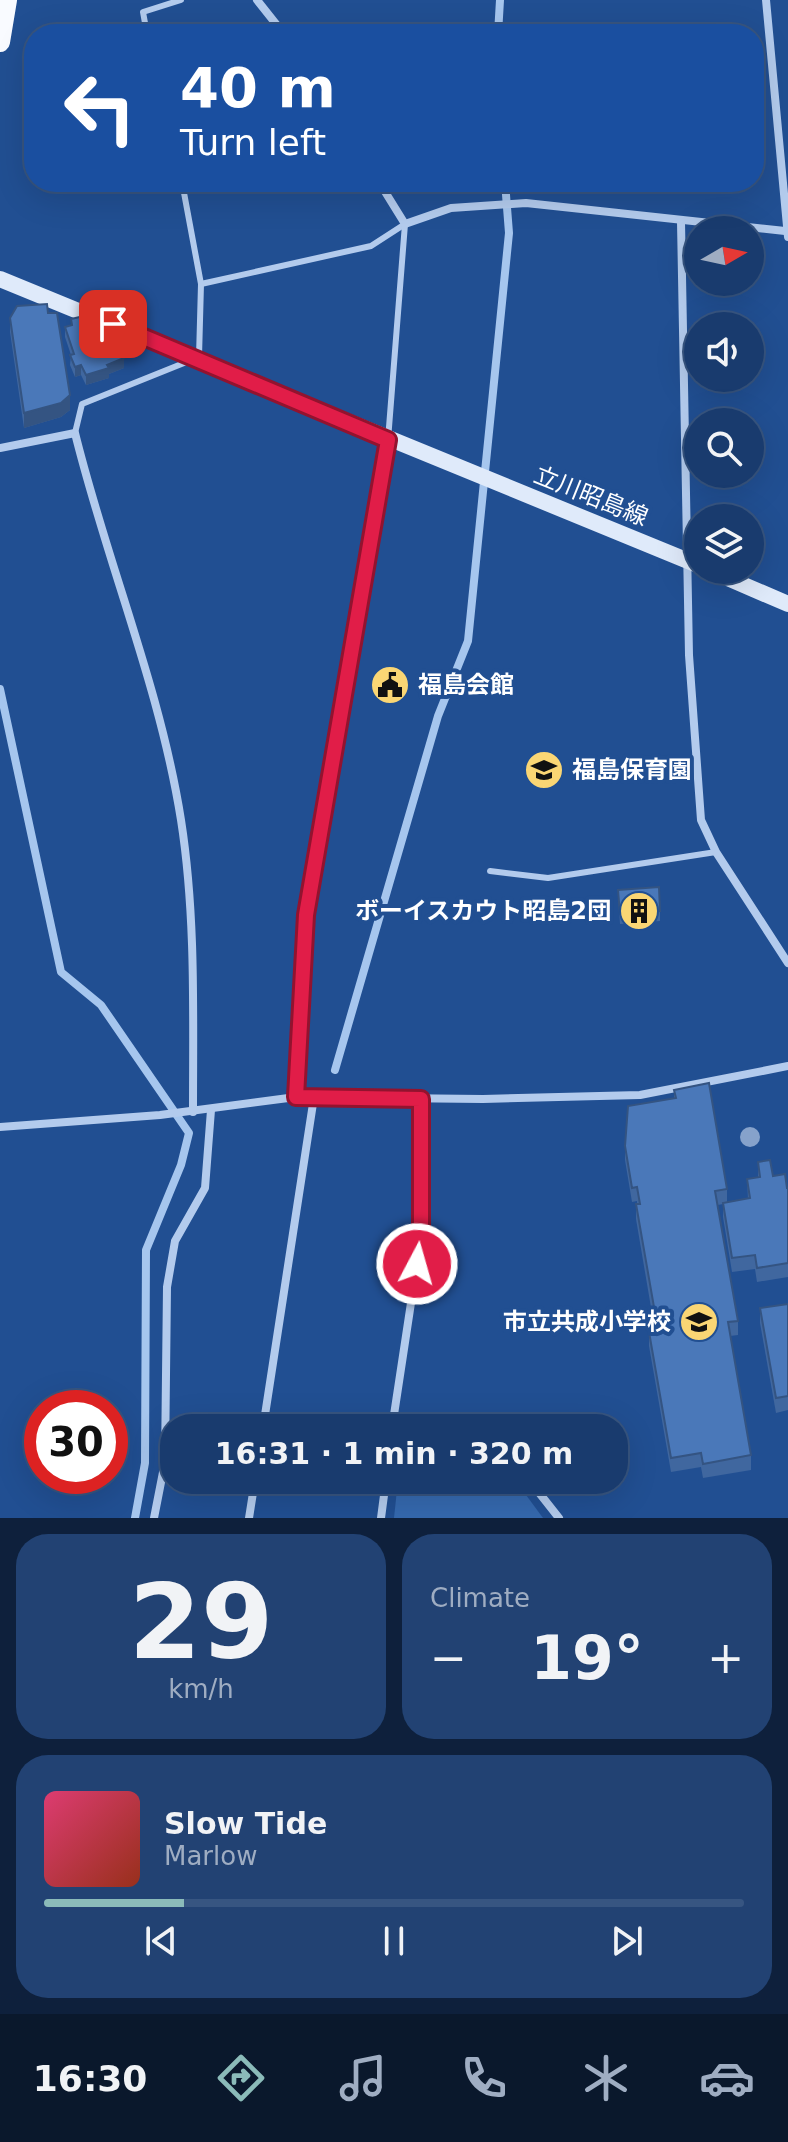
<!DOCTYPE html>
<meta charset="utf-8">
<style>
body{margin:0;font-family:"DejaVu Sans","Noto Sans JP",sans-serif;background:#224273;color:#f1f3f6;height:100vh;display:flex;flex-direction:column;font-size:30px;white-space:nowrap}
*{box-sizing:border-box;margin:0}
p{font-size:26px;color:#9fadc2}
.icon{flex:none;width:44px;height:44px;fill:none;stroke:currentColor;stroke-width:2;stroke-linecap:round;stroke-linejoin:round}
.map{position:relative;height:1518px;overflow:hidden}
.details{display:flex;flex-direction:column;gap:16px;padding:16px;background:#0e203c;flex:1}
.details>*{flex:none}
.banner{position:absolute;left:24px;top:24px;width:740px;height:168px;border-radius:32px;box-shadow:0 8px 32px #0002,0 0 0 2px #375581;background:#1a4fa0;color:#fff;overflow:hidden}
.needle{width:52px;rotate:81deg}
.controls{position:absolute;left:684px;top:216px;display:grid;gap:16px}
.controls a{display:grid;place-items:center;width:80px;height:80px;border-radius:50%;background:#193b6e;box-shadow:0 8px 32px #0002,0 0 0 2px #375581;font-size:40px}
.speed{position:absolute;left:24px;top:1390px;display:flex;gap:16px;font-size:40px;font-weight:700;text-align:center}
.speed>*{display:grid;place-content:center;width:104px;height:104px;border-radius:50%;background:#193b6e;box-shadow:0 8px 32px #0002,0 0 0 2px #375581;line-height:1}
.speed .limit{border:12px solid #d22;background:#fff;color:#111}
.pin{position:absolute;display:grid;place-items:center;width:68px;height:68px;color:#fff;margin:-34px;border-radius:16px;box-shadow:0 4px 12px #0006}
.me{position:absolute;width:88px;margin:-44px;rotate:6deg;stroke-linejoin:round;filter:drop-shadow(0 0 6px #0008)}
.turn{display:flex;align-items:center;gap:28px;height:168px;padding:0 24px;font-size:36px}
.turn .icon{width:104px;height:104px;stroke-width:2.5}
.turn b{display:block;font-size:56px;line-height:68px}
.big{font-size:60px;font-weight:800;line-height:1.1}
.details .tile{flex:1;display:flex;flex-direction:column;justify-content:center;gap:12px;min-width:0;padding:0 28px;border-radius:32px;background:#224273}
.details .dial{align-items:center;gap:0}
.dial b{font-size:104px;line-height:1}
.song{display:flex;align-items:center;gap:24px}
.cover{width:96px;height:96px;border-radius:12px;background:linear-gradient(135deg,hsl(340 70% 55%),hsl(10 70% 35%))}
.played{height:8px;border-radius:4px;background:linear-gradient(90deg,#8bbbb9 20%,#375581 20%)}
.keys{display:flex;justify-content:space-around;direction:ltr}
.heat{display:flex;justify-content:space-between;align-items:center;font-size:44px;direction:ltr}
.details .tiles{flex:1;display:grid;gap:16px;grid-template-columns:1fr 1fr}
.tile:last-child{grid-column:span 2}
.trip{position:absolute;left:160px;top:1414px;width:468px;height:80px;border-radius:32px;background:#193b6e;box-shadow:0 8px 32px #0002,0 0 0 2px #375581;font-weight:800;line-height:80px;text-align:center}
.tabs{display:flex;height:128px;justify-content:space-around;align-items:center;background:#0a182c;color:#9fadc2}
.tabs .icon{width:56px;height:56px}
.tabs .selected{color:#8bbbb9}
.tabs b{font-size:36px;color:#f1f3f6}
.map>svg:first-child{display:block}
.green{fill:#3569af}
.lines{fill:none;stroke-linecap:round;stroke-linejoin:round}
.stream{stroke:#a6c6ee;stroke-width:8}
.service{stroke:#b3cbed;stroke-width:6}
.minor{stroke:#b3cbed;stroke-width:8}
.secondary{stroke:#dfeafa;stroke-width:16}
.primary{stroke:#f9fbff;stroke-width:20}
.tree{fill:#86a2cb}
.wall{fill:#40679f}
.shaded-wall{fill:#345482}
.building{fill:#4a78b9;stroke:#345482;stroke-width:2}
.route-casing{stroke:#92132f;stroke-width:20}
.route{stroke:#e11d48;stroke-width:14}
.labels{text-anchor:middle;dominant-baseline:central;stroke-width:8;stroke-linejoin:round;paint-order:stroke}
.street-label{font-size:24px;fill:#fff;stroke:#214f92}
.poi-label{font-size:24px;font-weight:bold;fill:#fff;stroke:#214f92;text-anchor:start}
</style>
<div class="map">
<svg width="788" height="1518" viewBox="0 0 788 1518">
<rect width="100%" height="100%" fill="#214f92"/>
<path class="green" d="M398 1480H515L543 1518H394Z"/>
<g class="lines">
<g class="stream">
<path d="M498 34 500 0"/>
<path d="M0 689 61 972 101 1005 189 1133 181 1165 146 1250 145 1463 135 1518"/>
<path d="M335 1070 438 716 468 641 509 233 505 182"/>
</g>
<g class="service">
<path d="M147 34 143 12 181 0"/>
<path d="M182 182 201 284"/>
<path d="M199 357 201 284 371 246 405 224"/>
<path d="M75 433 82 404 189 361"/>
<path d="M490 871 548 878 716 852"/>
<path d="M296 1097 306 915 388 440 405 224"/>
</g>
<g class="minor">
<path d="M257 0 284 34"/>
<path d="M766 0 788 237"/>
<path d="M379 182 405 224 451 208 526 203 785 231"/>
<path d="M681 222 689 655 701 820 716 852 788 963"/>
<path d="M0 448 75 433C107 563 160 687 181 820 196 916 193 1014 193 1112"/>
<path d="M0 1127 160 1115 296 1097 483 1099 640 1095 788 1066"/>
<path d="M263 1428 314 1097"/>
<path d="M392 1428 421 1237V1099"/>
<path d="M529 1480 559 1518"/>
<path d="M154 1518 165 1462 167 1287 175 1241 205 1188 211 1110"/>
<path d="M249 1518 255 1480"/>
<path d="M381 1518 386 1480"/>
</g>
<g class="secondary">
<path d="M0 279 698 565"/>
<path d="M709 570 788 604"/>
</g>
<path class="primary" d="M0 42 7 0"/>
</g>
<circle class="tree" cx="750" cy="1137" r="10"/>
<g class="wall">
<path d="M48 313 70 410 61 417 24 428 10 332V318Z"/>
<path d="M71 319 85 321 99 330 124 368 109 374V378L86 385 81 375 75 377 70 365 71 355 65 337V327L71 325Z"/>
<path d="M618 890 660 911V921L620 924Z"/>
<path d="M674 1090 727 1189V1202L748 1199 747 1179 758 1177V1162L788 1188V1277L757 1282 755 1269 732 1272 723 1217V1204L718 1205 738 1321V1335L730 1336 751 1455V1470L703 1478 701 1467 671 1472 649 1346V1332L655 1331 636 1219V1204H637V1201L632 1202 625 1160V1146L674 1098Z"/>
<path d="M788 1304V1410L776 1413 760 1323V1308Z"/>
</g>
<g class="shaded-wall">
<path d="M124 358V368L109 374V378L86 385V375Z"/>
<path d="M81 365V375L75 377V367Z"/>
<path d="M70 395V410L61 417 24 428V413Z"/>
</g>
<g class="building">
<path d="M47 304 48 313H57L70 395 61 403 24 413 10 318 17 306Z"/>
<path d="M84 316 85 321 97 318 99 330 113 326 124 358 107 365 109 368 86 375 81 365 75 367 70 355 74 354 65 327 72 325 71 319Z"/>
<path d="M659 887 660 911 620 914 618 890Z"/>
<path d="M709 1083 727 1189 715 1191 738 1321 728 1322 751 1455 703 1464 701 1453 671 1458 649 1332 658 1330 636 1204H640L637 1187 632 1188 625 1146 628 1106 676 1098 674 1090Z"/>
<path d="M770 1160 773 1176 785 1174 787 1188H788V1263L757 1268 755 1255 732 1258 723 1203 750 1198 747 1179 760 1177 758 1162Z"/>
<path d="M788 1304V1396L776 1398 760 1308Z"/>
</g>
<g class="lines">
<g class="route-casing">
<path id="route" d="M113 324 388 440 306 915 296 1097 421 1099V1237L417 1264"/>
</g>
<use href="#route" class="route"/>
</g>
<defs>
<g id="civic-disc" transform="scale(2)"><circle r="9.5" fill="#fad674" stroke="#214f92"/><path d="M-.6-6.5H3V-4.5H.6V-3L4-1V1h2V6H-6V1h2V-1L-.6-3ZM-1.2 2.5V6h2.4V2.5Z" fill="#111"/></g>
<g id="school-disc" transform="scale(2)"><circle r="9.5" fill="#fad674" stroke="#214f92"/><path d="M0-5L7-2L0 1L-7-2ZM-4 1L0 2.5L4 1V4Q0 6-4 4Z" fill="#111"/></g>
<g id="building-disc" transform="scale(2)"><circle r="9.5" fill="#fad674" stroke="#214f92"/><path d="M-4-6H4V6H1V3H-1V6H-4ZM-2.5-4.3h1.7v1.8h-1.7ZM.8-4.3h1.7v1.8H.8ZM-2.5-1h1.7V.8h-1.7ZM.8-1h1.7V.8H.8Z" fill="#111"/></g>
</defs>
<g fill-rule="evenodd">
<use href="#civic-disc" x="390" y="685"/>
<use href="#school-disc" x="544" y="770"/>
<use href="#building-disc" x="639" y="911"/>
<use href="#school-disc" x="699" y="1322"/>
</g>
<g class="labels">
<g class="street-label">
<text transform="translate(591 496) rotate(22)">立川昭島線</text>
</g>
<g class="poi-label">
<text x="418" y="685">福島会館</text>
<text x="572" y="770">福島保育園</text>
<text x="611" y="911" text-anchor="end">ボーイスカウト昭島2団</text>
<text x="671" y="1322" text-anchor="end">市立共成小学校</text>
</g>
</g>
</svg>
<div class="controls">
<a><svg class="needle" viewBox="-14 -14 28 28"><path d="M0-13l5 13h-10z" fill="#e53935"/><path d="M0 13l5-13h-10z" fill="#9fadc2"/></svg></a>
<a><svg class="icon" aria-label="sound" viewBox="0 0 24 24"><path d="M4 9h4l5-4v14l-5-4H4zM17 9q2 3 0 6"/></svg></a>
<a><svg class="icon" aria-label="search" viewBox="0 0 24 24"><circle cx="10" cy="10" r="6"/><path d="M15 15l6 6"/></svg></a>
<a><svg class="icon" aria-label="layers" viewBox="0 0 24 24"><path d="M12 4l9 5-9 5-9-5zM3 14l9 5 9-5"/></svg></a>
</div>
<div class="speed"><div class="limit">30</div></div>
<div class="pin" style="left:113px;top:324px;background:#d93025"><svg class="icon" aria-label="arrive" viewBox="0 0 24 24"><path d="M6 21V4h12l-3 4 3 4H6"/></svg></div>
<svg class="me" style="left:417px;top:1264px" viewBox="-20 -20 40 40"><circle r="17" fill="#e11d48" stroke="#fff" stroke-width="3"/><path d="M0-11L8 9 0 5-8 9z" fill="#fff"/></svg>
<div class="trip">16:31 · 1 min · 320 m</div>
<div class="banner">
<div class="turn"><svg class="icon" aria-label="left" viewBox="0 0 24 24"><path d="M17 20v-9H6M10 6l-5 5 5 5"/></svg><div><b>40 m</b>Turn left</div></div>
</div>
</div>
<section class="details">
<div class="tiles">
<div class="tile dial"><b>29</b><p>km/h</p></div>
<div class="tile"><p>Climate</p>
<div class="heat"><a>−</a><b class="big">19°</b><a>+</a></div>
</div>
<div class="tile">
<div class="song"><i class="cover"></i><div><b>Slow Tide</b><p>Marlow</p></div></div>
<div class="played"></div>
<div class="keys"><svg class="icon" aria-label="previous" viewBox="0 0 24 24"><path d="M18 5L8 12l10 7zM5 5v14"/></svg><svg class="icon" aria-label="pause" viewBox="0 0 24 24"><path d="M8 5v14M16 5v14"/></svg><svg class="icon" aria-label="next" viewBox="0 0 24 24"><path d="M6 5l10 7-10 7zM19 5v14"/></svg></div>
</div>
</div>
</section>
<nav class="tabs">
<b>16:30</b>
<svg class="icon selected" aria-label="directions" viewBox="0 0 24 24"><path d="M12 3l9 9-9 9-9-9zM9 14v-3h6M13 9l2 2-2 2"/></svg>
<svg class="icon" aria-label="music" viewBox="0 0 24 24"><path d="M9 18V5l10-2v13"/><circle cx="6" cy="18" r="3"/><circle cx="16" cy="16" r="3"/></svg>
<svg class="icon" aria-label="phone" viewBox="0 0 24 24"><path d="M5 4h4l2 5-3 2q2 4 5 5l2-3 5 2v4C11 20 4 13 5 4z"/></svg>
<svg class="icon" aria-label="climate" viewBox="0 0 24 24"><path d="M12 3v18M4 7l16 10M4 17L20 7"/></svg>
<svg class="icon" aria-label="car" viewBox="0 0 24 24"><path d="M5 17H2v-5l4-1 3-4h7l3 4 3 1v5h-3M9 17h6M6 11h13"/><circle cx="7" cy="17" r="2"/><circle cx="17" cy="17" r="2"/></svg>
</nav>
